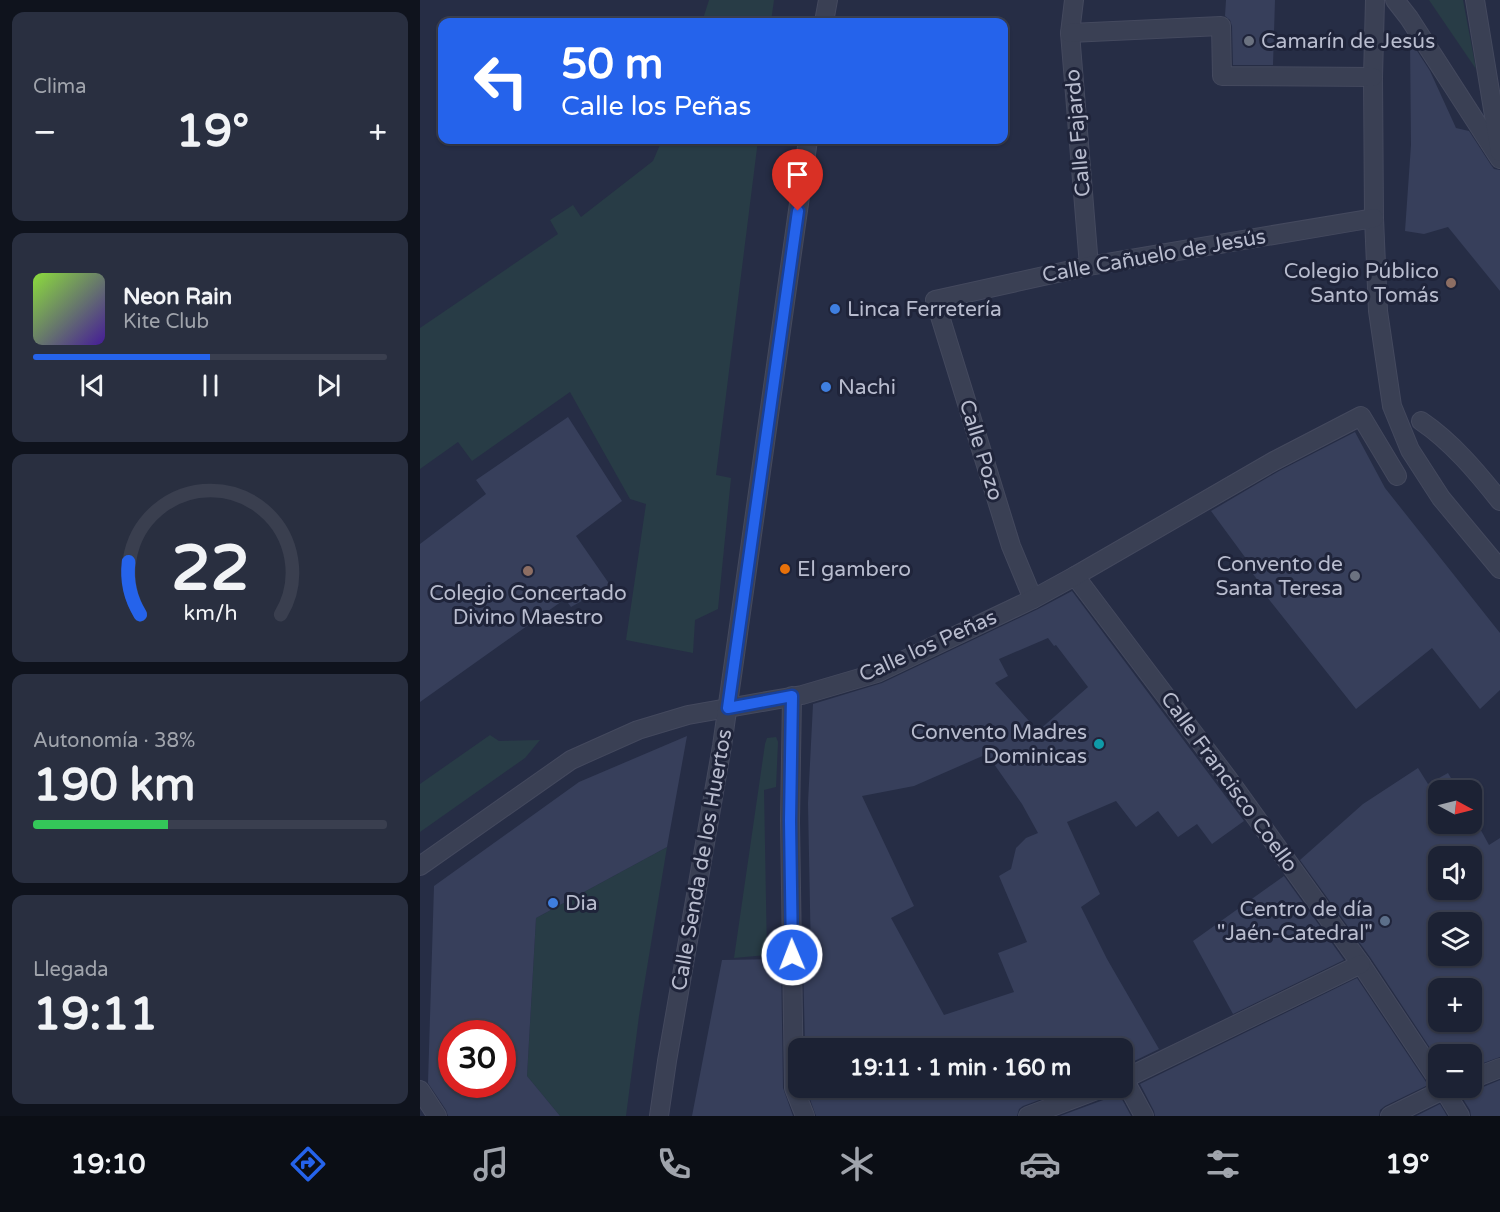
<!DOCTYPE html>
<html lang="es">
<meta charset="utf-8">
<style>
body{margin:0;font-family:"Varela Round",sans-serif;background:#292f40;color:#f1f3f6;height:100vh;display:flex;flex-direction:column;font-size:22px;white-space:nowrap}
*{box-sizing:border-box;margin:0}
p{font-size:20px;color:#a0a4ac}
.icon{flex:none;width:33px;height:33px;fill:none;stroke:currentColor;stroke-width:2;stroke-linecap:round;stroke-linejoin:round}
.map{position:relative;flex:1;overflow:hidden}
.sheet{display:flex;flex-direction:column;gap:12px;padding:12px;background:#0f131d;width:420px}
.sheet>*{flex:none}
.hud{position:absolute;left:18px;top:18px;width:570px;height:126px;border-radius:12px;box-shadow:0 2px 4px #0004,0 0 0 2px #3a3f4f;background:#2563eb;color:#fff;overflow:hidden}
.needle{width:39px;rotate:97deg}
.buttons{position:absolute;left:1008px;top:780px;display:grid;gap:12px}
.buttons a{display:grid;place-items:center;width:54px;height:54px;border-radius:12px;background:#1c2234;box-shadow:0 2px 4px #0004,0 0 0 2px #3a3f4f;font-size:30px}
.speed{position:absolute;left:18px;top:1020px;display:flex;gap:12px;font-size:30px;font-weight:700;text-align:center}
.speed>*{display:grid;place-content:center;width:78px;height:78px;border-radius:50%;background:#1c2234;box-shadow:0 2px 4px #0004,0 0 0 2px #3a3f4f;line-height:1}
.speed .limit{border:9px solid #d22;background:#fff;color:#111}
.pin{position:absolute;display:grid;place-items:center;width:51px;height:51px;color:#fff;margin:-62px -26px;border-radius:50% 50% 50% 0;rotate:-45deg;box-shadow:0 0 6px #0007}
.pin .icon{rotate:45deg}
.me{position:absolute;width:66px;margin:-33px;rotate:359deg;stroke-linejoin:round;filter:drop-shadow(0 0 4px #0008)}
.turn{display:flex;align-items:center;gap:21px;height:126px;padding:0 24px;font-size:27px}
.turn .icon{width:78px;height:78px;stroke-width:2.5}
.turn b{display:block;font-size:42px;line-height:51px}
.big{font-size:45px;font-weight:700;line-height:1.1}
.sheet .tile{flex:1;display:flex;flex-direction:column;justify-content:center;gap:9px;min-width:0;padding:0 21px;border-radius:12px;background:#292f40}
.sheet .dial{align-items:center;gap:0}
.dial svg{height:156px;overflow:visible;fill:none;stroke:#3a3f4f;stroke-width:7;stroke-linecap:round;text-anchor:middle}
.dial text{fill:#f1f3f6;stroke:none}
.song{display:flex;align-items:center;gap:18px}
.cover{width:72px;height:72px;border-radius:9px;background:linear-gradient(135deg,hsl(90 70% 55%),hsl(260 70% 35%))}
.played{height:6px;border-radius:3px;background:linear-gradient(90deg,#2563eb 50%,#3a3f4f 50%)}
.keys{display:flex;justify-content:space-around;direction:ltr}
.heat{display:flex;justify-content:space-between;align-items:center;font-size:33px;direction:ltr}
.charge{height:9px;border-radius:4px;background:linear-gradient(90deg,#34c759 38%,#3a3f4f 0)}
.trip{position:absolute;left:368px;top:1038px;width:345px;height:60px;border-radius:12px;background:#1c2234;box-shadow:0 2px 4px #0004,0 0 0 2px #3a3f4f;font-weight:700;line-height:60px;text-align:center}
.menu{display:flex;height:96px;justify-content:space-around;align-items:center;background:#0b0e15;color:#a0a4ac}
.menu .icon{width:42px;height:42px}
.menu .on{color:#2563eb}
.menu b{font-size:27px;color:#f1f3f6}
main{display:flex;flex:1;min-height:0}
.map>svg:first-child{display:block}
.green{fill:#283c46}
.building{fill:#373f5b;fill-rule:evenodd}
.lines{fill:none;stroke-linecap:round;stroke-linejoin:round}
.street-casing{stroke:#44495e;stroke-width:20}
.street{stroke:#3a4054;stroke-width:18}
.route-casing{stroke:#184099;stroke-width:15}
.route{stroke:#2563eb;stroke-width:10}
.worship-dot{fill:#6b7280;stroke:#1f243a;stroke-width:2}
.education-dot{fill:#8d6e63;stroke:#1f243a;stroke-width:2}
.shop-dot{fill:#3f7fe0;stroke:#1f243a;stroke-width:2}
.food-dot{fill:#e8710a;stroke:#1f243a;stroke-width:2}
.culture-dot{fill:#0f9aa8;stroke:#1f243a;stroke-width:2}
.service-dot{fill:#5c6f8a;stroke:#1f243a;stroke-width:2}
.labels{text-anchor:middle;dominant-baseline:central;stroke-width:6;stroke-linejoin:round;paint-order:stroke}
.poi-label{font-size:21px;fill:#b8bcce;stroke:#1f243a;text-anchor:start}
.street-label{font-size:21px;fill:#b8bcce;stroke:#1f243a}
</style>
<main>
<section class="sheet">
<div class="tile"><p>Clima</p>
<div class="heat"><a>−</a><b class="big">19°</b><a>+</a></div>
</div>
<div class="tile">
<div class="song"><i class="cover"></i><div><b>Neon Rain</b><p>Kite Club</p></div></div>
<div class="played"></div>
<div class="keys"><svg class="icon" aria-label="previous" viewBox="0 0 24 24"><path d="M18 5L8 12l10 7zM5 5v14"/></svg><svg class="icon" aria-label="pause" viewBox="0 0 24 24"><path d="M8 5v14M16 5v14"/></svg><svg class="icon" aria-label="next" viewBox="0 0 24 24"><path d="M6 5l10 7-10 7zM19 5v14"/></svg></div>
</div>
<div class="tile dial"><svg viewBox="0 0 100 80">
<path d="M14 69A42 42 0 1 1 86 69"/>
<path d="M14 69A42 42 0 0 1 8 42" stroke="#2563eb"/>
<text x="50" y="56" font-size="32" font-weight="700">22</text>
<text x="50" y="72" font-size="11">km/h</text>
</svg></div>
<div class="tile"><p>Autonomía · 38%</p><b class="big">190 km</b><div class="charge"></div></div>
<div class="tile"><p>Llegada</p><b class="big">19:11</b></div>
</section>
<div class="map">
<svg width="1080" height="1116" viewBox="0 0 1080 1116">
<rect width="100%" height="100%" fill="#262d45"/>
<g class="green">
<path d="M289 0H354L351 22H282Z"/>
<path d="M1009 0H1043L1056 69Z"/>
<path d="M242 140H338L296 475 311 478 298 609 275 620 273 653 206 640 226 504 210 499 150 392 52 461 38 442 0 469V328L138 234 130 220 153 205 161 217 233 161Z"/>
<path d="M70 735 79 741 120 740 105 758 0 832V784Z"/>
<path d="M356 737 358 742 356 787 344 790 347 955 314 958 345 744 347 738Z"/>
<path d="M247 847 219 1016 206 1116H140L107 1076 116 918Z"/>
</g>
<g class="building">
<path d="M806 0H855L853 65H813L812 26 810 20 805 16Z"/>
<path d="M990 40 1010 71 1036 128 1049 131 1071 165 1074 169 1080 170V291L1028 227 1004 234 985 231 991 145Z"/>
<path d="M148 417 202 501 156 536 190 585 151 607 145 599 0 702V544L66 494 56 480Z"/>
<path d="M935 432 965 488 1080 633V690L1060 709 1012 648 936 709 839 587 842 586 827 566 830 564 791 511 859 471Z"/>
<path d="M652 591 824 821 792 844 777 824 758 837 738 811 716 827 696 801 647 822 680 894 661 907 687 959 739 1049 702 1067V1048H385L383 959H391L388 803 393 704 462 683 618 609ZM628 638 634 646 636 645 668 687 618 731 575 683 588 676 579 659ZM567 754 602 804 618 833 606 838 596 848 591 869 579 876 607 942 578 953 594 992 524 1015 471 918 494 906 442 796 494 786Z"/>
<path d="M267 736 247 847 116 918 107 1076 140 1116H28L26 1110 8 1083 14 886 159 782ZM32 1034H82V1084H32Z"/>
<path d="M998 768 1008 784 1028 773 1038 790H1018V824H1052V814L1069 845 1080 838V1057L1052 1067V1054H1018V1060L950 957 880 860 943 804ZM1018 856H1052V890H1018ZM1018 922H1052V956H1018ZM1018 988H1052V1022H1018Z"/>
<path d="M864 876 924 960 813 1014 773 941Z"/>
<path d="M361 959 363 1088 373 1116H272L302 960Z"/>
<path d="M937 978 1008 1085 965 1106 960 1110 959 1116H735L734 1111 720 1084Z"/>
<path d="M1080 1080V1116H1051L1050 1110 1038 1091V1088H1045L1051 1090H1056Z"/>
<path d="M386 1088H652L603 1106 599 1109 597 1116H396Z"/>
<path d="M693 1088 697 1090 711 1116H640L686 1099 691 1095Z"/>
<path d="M1020 1104 1027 1116H996Z"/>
</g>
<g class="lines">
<g class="street-casing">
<g id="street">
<path d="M654 0 650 33 669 266"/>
<path d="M955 0 953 77 954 218 958 311 972 406 990 450 1021 498 1080 569"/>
<path d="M975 0 989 18 1080 159"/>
<path d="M1055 0 1080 152"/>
<path d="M404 22 408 0"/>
<path d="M650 33 801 26 802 76 953 77"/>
<path d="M1001 421C1032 442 1057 472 1080 501"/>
<path d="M655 576 809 780 941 964 1018 1080"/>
<path d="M613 599 591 546 515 300 669 266 954 218"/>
<path d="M372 696 370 821 374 1088 385 1116"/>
<path d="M0 866 151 760 218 730 268 715 382 695 457 673 613 599 655 576 854 461 941 416 977 476"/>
<path d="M704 1079 724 1116"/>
<path d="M1052 1079 1080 1068"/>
<path d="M702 1080 941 964"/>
<path d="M1023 1088 1040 1116"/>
<path d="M0 1090 17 1116"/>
<path d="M239 1116 247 1061 302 746 388 140"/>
<path d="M608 1116 682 1088"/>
<path d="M970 1116 1027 1088"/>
</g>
</g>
<use href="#street" class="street"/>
</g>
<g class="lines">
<g class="route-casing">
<path id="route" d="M372 955 370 821 372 696 308 708 378 211"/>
</g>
<use href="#route" class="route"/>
</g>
<g class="worship-dot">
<circle cx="829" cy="41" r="6"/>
<circle cx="935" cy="576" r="6"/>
</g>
<g class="education-dot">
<circle cx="1031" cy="283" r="6"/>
<circle cx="108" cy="571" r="6"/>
</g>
<g class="shop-dot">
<circle cx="415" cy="309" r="6"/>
<circle cx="406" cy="387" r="6"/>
<circle cx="133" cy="903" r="6"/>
</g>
<circle class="food-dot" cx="365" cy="569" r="6"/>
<circle class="culture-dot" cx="679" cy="744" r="6"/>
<circle class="service-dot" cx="965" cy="921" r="6"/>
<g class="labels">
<g class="poi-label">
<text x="841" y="41">Camarín de Jesús</text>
<text x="1019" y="271" text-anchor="end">Colegio Público<tspan x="1019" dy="24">Santo Tomás</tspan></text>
<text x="427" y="309">Linca Ferretería</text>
<text x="418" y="387">Nachi</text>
<text x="923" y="564" text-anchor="end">Convento de<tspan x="923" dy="24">Santa Teresa</tspan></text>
<text x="377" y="569">El gambero</text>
<text x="108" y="593" text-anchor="middle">Colegio Concertado<tspan x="108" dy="24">Divino Maestro</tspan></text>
<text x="667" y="732" text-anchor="end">Convento Madres<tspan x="667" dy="24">Dominicas</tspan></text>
<text x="145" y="903">Dia</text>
<text x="953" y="909" text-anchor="end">Centro de día<tspan x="953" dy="24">"Jaén-Catedral"</tspan></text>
</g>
<g class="street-label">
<text transform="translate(658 133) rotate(-95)">Calle Fajardo</text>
<text transform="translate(734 256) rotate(-10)">Calle Cañuelo de Jesús</text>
<text transform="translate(561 450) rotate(73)">Calle Pozo</text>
<text transform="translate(508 646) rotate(-24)">Calle los Peñas</text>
<text transform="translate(809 782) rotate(54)">Calle Francisco Coello</text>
<text transform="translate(282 860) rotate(-80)">Calle Senda de los Huertos</text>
</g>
</g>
</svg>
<div class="buttons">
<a><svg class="needle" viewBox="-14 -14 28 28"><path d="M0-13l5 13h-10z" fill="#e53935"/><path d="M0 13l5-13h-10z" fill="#a0a4ac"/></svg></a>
<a><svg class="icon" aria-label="sound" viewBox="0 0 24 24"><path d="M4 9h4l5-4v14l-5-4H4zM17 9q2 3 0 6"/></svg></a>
<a><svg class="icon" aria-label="layers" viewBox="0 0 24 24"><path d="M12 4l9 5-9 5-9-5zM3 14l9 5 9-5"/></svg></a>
<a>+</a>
<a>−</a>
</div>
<div class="speed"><div class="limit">30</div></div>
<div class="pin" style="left:378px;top:211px;background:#d93025"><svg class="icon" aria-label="arrive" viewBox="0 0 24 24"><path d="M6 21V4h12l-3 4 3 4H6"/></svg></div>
<svg class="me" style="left:372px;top:955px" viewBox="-20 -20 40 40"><circle r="17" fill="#2563eb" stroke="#fff" stroke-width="3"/><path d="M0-11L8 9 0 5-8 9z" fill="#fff"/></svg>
<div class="trip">19:11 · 1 min · 160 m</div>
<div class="hud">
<div class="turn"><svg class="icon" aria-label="left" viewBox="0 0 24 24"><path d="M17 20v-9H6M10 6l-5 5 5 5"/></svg><div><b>50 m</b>Calle los Peñas</div></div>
</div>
</div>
</main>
<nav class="menu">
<b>19:10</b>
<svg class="icon on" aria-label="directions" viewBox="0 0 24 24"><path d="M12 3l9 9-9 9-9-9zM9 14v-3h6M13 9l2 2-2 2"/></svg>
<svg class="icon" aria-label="music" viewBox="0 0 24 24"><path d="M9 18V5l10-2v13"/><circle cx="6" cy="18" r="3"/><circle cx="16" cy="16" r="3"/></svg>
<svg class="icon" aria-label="phone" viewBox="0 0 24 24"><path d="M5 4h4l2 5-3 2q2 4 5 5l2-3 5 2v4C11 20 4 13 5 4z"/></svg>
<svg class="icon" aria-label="climate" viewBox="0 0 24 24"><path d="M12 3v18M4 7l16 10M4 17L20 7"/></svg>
<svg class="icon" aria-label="car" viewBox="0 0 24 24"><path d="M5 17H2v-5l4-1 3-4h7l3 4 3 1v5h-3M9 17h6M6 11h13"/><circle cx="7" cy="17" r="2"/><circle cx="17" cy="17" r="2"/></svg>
<svg class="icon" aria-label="filters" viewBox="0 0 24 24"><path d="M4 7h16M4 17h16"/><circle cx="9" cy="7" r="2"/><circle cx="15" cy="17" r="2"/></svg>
<b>19°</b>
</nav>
